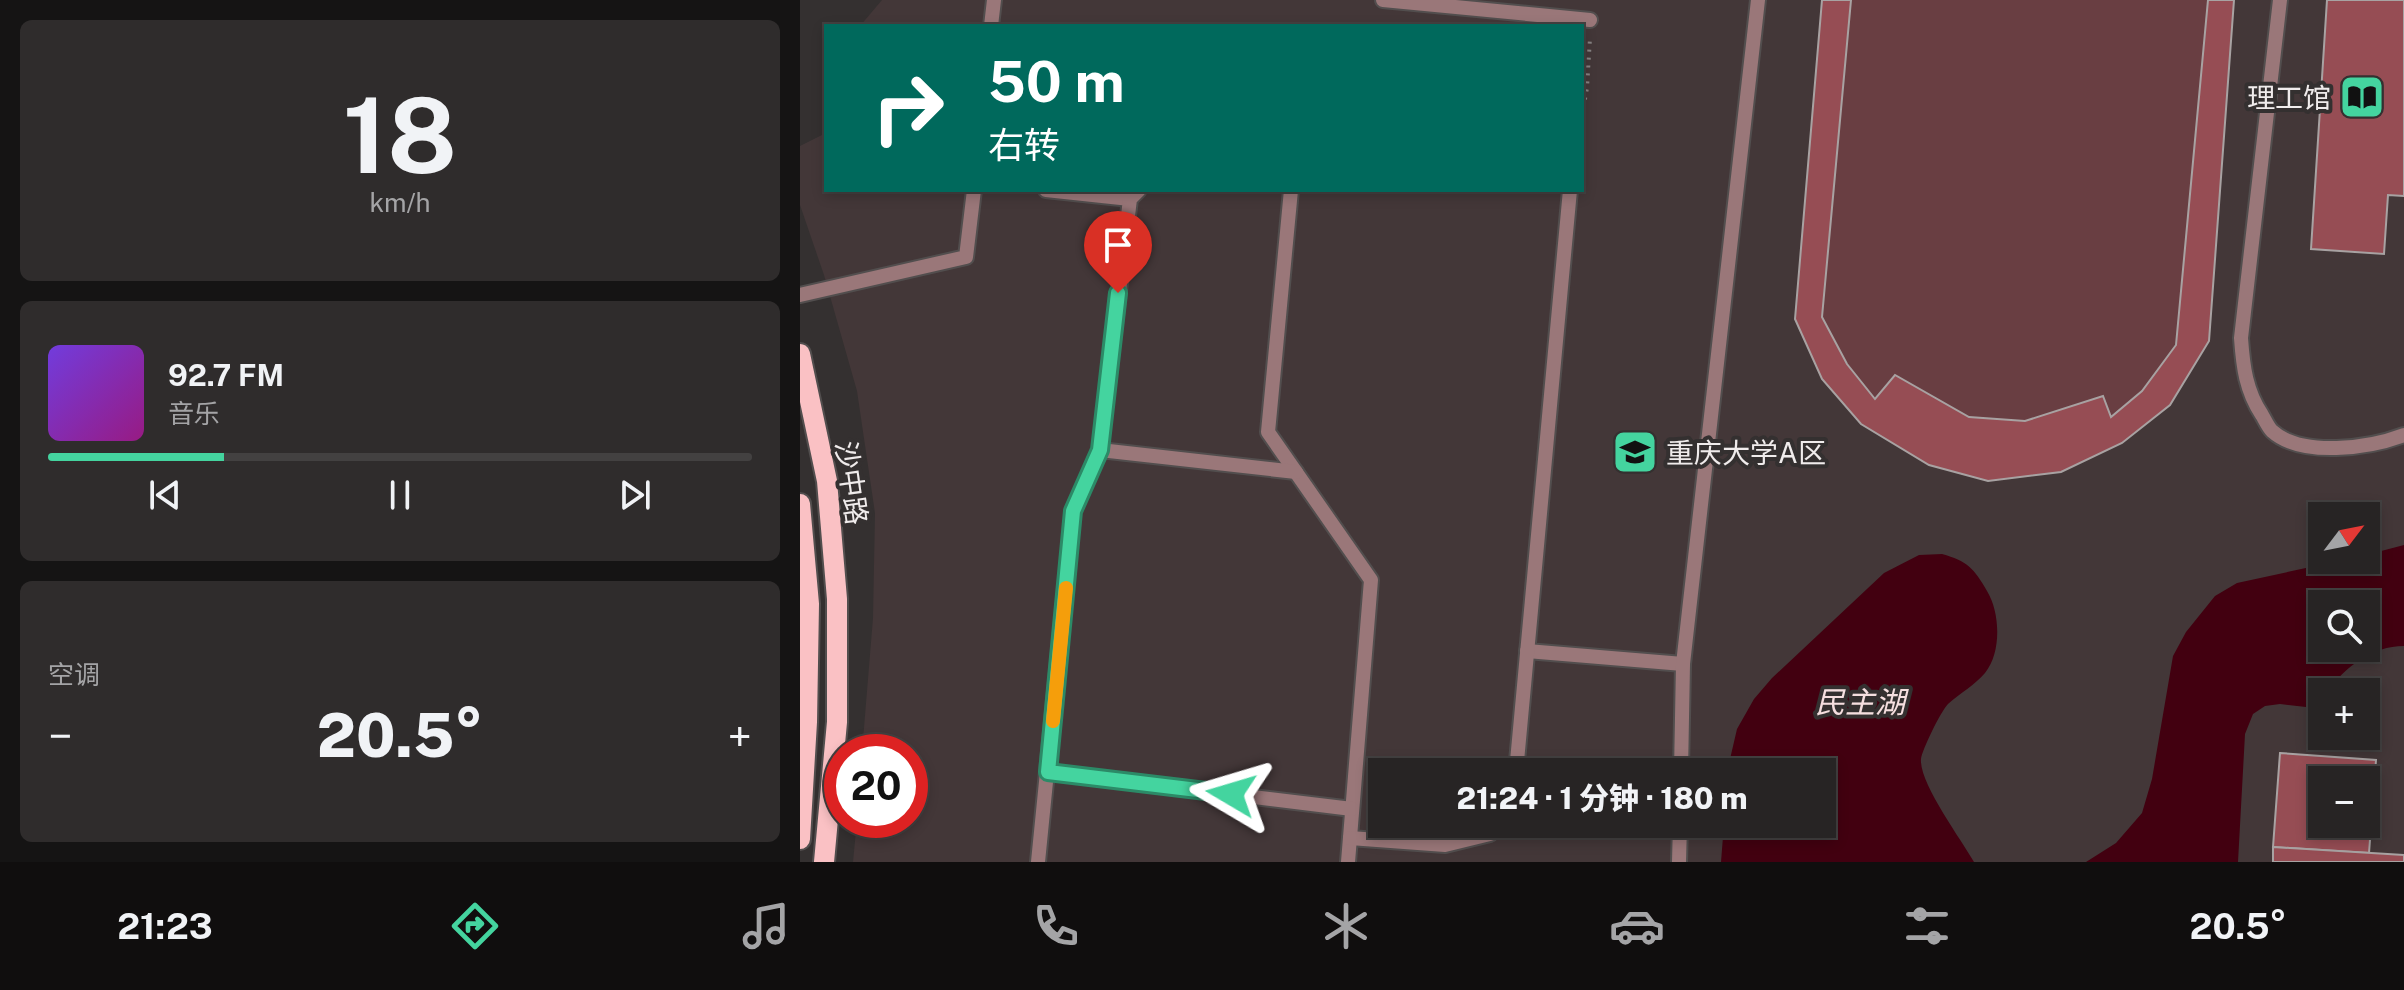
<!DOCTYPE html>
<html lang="zh">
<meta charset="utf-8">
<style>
body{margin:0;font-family:"Public Sans","Noto Sans SC",sans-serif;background:#2f2c2c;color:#f1f3f6;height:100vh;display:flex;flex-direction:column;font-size:30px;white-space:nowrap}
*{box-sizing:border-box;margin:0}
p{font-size:26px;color:#a4a4a6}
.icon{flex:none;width:44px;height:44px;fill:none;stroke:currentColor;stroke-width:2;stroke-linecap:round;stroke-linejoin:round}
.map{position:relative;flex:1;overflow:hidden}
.panel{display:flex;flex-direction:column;gap:20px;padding:20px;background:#151414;width:800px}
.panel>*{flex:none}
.hud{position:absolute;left:24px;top:24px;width:760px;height:168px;border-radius:0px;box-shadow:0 4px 12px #0003,0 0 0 2px #434141;background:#00695c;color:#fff;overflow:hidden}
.needle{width:52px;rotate:58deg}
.buttons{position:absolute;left:1508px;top:502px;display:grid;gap:16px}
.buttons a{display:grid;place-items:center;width:72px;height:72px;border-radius:0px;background:#272424;box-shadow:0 4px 12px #0003,0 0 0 2px #434141;font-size:40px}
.speed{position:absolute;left:24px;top:734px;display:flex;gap:16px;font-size:40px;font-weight:700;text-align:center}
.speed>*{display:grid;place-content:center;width:104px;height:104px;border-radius:50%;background:#272424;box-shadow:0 4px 12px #0003,0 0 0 2px #434141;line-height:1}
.speed .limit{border:12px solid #d22;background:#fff;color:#111}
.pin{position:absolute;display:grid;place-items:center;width:68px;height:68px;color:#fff;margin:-82px -34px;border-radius:50% 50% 50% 0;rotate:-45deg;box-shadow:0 0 8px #0007}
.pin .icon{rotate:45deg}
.me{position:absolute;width:88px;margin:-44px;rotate:277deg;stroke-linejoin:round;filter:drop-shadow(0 0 6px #0008)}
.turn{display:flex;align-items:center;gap:28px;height:168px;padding:0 32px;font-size:36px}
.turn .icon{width:104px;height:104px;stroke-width:2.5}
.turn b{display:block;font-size:56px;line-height:68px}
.big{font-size:60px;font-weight:800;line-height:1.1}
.panel .widget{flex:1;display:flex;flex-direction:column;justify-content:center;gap:12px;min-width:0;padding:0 28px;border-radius:12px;background:#2f2c2c}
.panel .dial{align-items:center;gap:0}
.dial b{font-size:104px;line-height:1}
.song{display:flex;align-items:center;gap:24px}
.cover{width:96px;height:96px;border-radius:12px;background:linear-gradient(135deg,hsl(260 70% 55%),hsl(310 70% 35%))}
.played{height:8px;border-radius:4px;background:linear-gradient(90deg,#44d49f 25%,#434141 25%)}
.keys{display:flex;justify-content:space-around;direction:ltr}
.heat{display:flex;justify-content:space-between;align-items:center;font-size:44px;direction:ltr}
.trip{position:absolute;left:568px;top:758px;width:468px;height:80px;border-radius:0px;background:#272424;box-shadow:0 4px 12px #0003,0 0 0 2px #434141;font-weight:800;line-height:80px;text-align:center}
.menu{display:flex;height:128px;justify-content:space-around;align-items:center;background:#100e0e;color:#a4a4a6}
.menu .icon{width:56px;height:56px}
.menu .on{color:#44d49f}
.menu b{font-size:36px;color:#f1f3f6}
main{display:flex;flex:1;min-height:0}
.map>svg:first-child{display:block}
.built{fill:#433738;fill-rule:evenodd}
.green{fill:#693e42}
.water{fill:#420010;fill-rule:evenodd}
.building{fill:#964d54;stroke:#a8a2a2;stroke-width:2;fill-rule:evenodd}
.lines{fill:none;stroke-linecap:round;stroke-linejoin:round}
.service-casing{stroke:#524e4e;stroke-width:18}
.primary-casing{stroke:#524e4e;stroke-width:24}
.path{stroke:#878383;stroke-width:4;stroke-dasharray:2 6;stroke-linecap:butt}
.service{stroke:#9a7779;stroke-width:14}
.primary{stroke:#fac1c4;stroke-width:20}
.route-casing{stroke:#2c8a67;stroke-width:20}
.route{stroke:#44d49f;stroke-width:14}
.slow{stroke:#f59e0b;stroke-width:14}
.labels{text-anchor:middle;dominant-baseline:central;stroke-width:8;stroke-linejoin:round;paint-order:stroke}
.poi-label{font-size:28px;fill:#f0ecec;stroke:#343030;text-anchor:end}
.street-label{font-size:28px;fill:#f0ecec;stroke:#343030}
.water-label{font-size:30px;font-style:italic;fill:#f5dedf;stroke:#343030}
</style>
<main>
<section class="panel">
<div class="widget dial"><b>18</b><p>km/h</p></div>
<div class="widget">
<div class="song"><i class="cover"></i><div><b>92.7 FM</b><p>音乐</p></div></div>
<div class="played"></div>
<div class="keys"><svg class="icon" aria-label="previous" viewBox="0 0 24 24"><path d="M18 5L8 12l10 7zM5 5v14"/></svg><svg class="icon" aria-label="pause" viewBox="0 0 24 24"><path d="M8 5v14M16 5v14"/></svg><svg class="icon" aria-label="next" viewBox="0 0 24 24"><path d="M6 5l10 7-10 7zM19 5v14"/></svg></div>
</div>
<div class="widget"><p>空调</p>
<div class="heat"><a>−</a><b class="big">20.5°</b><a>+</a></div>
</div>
</section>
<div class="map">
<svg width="1604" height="862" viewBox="0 0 1604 862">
<rect width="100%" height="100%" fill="#343030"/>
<path class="built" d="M82 0H1604V862H53L57 820H110V752H62L73 618 75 513 57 391 24 275 0 205V146L26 133V190H782V26H60ZM1522 516H1566V560H1522ZM1522 604H1566V648H1522ZM1522 692H1566V736H1522ZM582 772H1022V824H582ZM1522 780H1566V824H1522Z"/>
<path class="green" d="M1051 0H1408L1376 345 1342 391 1311 417 1303 396 1225 421 1169 417 1095 375 1075 399 1047 364 1022 317Z"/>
<g class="water">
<path d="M1604 545V646C1572 646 1545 667 1527 692H1522V698L1514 705 1506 707 1480 704 1465 706 1453 714 1445 734 1438 862H1286L1316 843 1342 813 1352 779 1373 656 1386 632 1415 596 1437 583 1543 560H1566V555ZM1522 604H1566V648H1522Z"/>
<path d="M1142 554C1167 561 1174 568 1187 591 1200 612 1202 652 1185 673 1175 685 1160 693 1148 704 1141 711 1122 750 1121 759 1119 783 1161 839 1174 862H921L924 824H1022V772H927L937 729 954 699 972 678 1084 573 1119 555Z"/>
</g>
<g class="building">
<path d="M1022 0H1051L1022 317 1047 364 1075 399 1095 375 1169 417 1225 421 1303 396 1311 417 1342 391 1376 345 1408 0H1434L1409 341 1370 405 1322 443 1261 472 1188 481 1129 465 1061 424 1022 379 995 319Z"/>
<path d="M1527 0H1604V196L1588 195 1584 254 1511 249Z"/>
<path d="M1480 753 1576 760 1569 853 1473 847ZM1522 780H1566V824H1522Z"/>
<path d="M1473 847 1604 855V862H1473Z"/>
</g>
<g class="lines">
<g class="service-casing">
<g id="service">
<path d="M583 0 790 20"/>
<path d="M1480 0 1441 338C1443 367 1446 391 1462 415 1465 420 1468 427 1472 431 1502 458 1570 448 1604 435"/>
<path d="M191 26 194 0"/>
<path d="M246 190 330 199"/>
<path d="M491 190 468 432 571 580 548 862"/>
<path d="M0 295 166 257 174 190"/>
<path d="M300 450 496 472"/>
<path d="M727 651 883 664"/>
<path d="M248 772 552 809"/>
<path d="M716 772 770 190"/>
<path d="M881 772 883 664 958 0"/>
<path d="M550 838 645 845 690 834 696 824"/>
<path d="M238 862 273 511 300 450 330 199 339 190"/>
<path d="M879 862 880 824"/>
</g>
</g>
<g class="primary-casing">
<g id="primary">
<path d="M0 354 27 481 37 599V722L24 862"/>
<path d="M0 504 9 604 7 722 0 839"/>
</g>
</g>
<path class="path" d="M782 115 787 88 790 38"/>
<use href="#service" class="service"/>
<use href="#primary" class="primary"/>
</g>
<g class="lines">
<g class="route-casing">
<path id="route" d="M318 293 300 450 273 511 248 772 431 794"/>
</g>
<use href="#route" class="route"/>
<path class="slow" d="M253 721 266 588"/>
</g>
<defs>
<g id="library-square" transform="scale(2.3)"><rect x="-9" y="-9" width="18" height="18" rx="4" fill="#44d49f" stroke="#343030"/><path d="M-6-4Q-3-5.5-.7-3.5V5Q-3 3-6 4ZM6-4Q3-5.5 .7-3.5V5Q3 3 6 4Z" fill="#111"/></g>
<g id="university-square" transform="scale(2.3)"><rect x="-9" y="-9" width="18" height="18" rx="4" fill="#44d49f" stroke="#343030"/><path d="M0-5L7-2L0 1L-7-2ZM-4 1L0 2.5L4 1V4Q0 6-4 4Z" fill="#111"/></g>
</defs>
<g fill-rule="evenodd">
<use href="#library-square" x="1562" y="97"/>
<use href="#university-square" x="835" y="452"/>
</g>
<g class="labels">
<g class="poi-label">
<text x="1531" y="97">理工馆</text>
<text x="866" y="452" text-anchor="start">重庆大学A区</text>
</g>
<g class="street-label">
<text transform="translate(52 483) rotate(82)">沙中路</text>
</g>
<g class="water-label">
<text x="1060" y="702">民主湖</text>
</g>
</g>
</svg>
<div class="buttons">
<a><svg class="needle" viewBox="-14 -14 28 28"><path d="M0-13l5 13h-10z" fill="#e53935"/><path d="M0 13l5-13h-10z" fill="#a4a4a6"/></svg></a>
<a><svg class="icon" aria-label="search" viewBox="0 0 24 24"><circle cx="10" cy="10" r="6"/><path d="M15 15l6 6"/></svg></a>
<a>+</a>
<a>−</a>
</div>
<div class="speed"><div class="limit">20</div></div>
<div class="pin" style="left:318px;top:293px;background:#d93025"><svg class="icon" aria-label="arrive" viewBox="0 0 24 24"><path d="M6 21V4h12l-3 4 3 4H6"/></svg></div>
<svg class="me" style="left:431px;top:794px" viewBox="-20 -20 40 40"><path d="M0-17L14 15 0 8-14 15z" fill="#44d49f" stroke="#fff" stroke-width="4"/></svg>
<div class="trip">21:24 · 1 分钟 · 180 m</div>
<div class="hud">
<div class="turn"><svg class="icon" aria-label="right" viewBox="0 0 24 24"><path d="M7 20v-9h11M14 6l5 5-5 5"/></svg><div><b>50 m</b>右转</div></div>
</div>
</div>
</main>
<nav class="menu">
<b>21:23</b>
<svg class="icon on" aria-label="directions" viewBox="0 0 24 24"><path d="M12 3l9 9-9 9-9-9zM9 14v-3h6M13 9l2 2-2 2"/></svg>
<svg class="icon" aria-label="music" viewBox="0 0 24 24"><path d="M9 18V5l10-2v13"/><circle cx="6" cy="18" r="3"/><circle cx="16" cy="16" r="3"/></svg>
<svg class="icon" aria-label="phone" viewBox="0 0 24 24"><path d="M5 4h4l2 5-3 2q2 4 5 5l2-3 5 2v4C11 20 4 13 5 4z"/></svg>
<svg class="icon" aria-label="climate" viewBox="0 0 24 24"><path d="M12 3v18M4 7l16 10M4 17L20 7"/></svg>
<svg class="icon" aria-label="car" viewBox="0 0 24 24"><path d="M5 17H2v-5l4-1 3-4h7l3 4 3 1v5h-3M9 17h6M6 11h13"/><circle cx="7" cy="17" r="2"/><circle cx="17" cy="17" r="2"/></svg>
<svg class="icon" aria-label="filters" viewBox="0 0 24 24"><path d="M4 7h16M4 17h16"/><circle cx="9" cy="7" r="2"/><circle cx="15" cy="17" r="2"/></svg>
<b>20.5°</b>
</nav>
